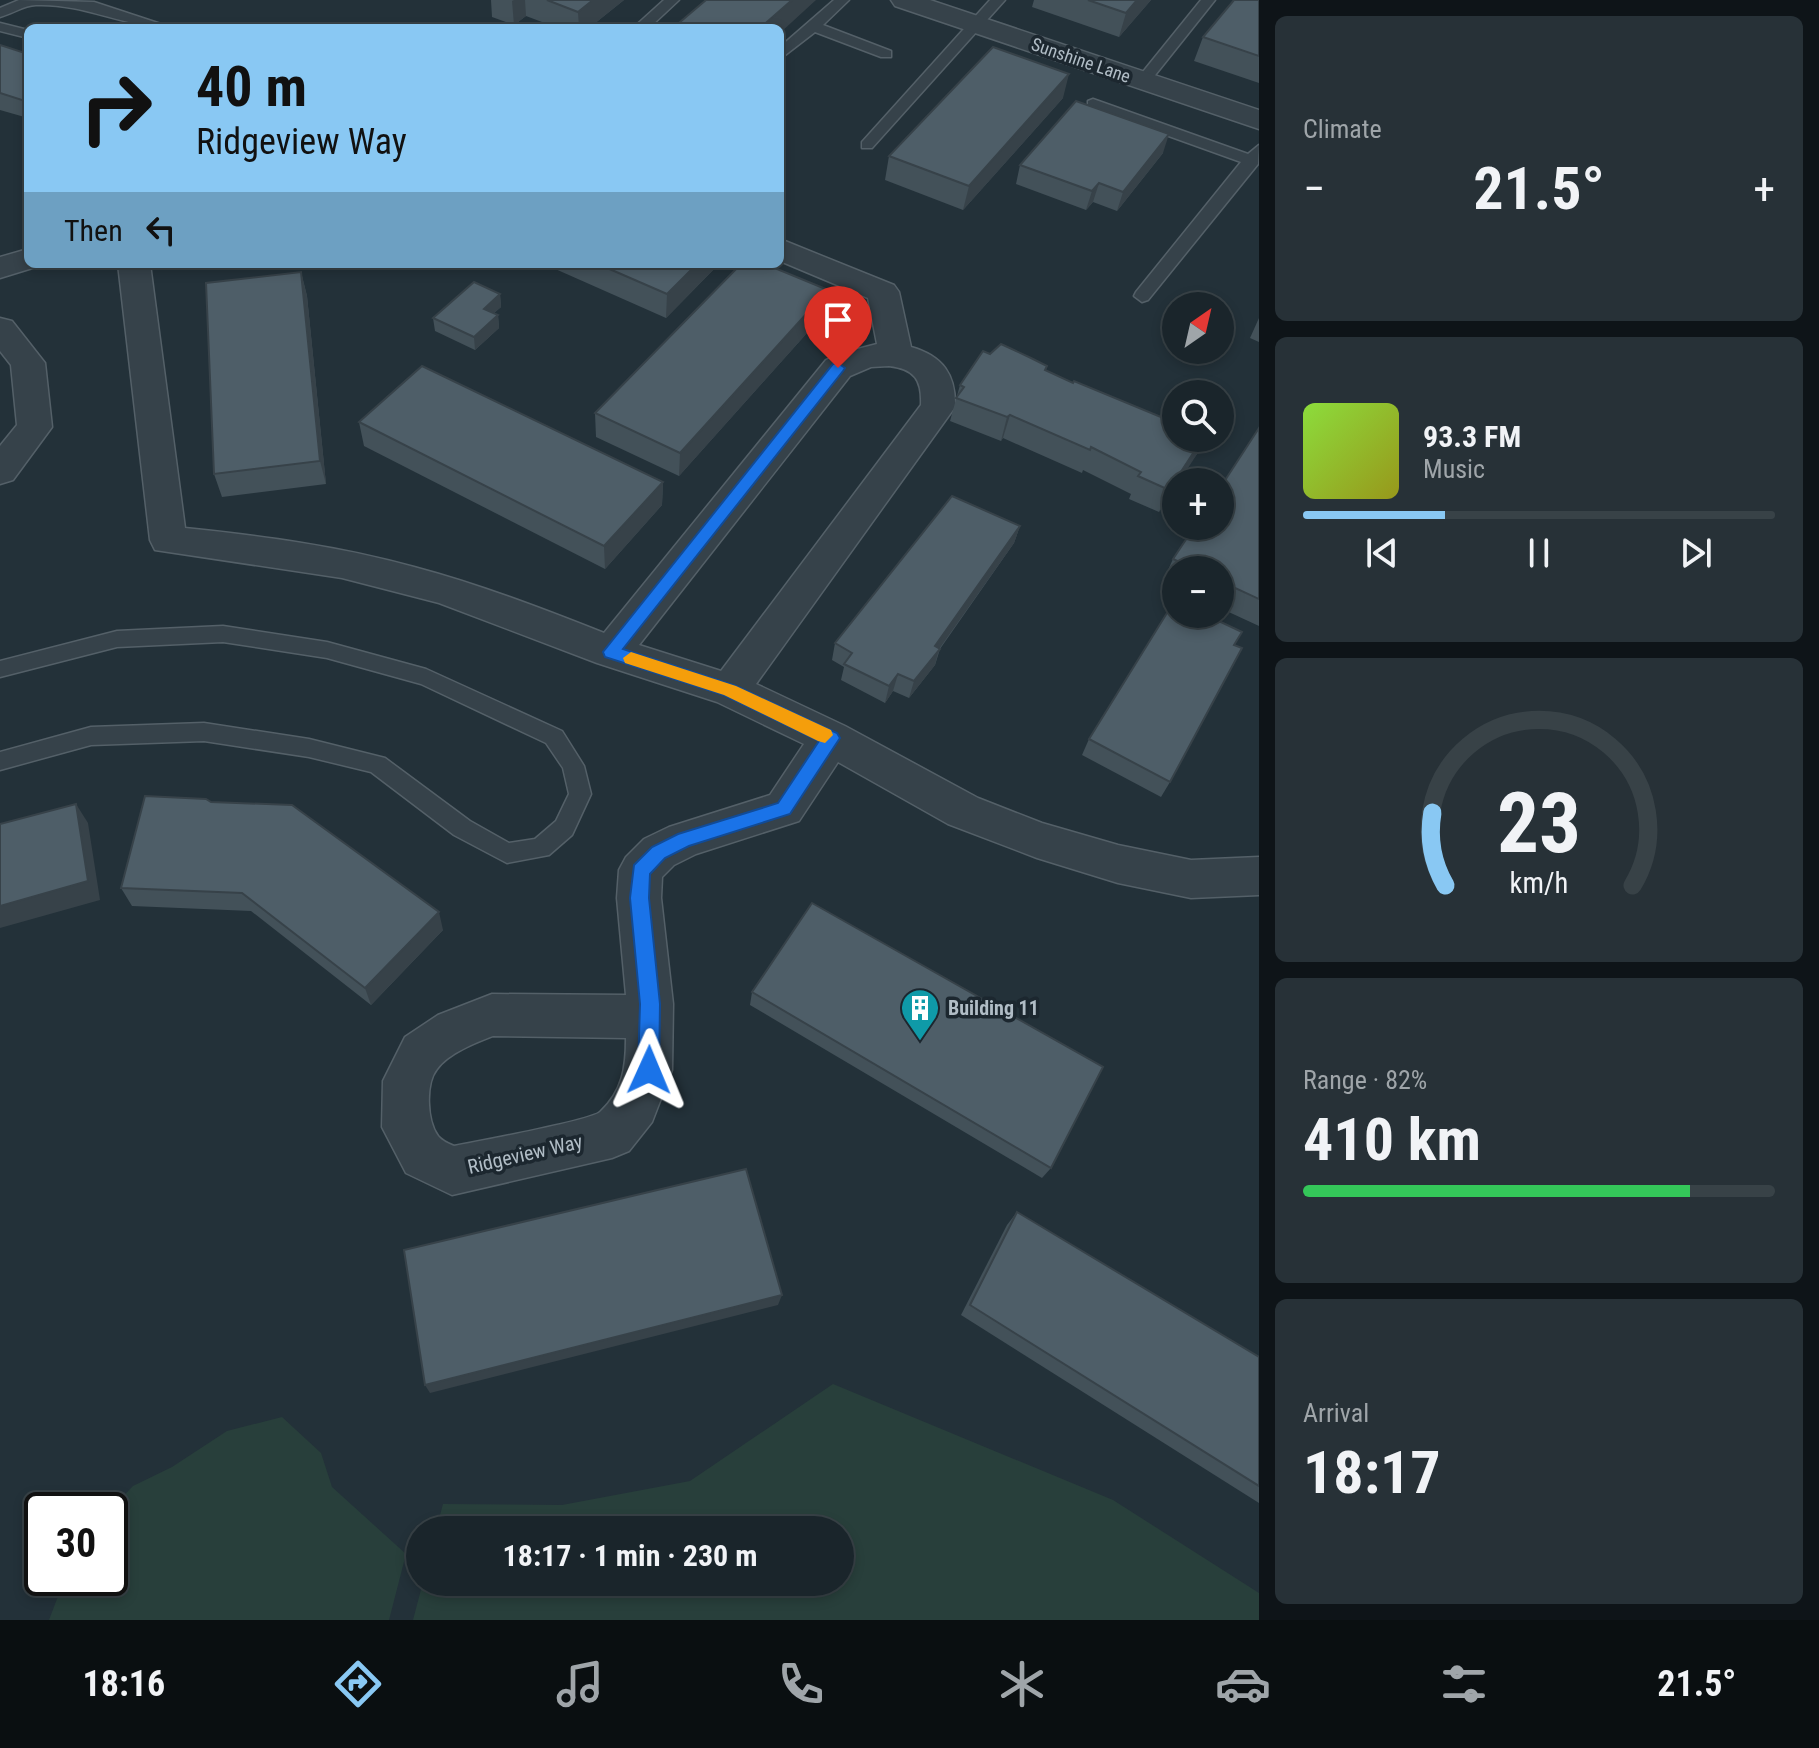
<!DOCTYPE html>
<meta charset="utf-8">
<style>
body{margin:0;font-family:"Roboto Condensed",sans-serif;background:#273137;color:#f1f3f6;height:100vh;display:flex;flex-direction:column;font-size:30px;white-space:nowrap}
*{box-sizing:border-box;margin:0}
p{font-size:26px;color:#9fa5a9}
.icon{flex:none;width:44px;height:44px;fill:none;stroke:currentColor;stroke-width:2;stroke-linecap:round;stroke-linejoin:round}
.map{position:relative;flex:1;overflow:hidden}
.details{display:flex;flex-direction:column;gap:16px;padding:16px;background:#0e1418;width:560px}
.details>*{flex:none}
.hud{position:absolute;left:24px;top:24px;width:760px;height:244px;border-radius:12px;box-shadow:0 4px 12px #0003,0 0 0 2px #384247;background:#89c8f3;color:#111;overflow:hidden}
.needle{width:52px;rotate:34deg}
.buttons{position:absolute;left:1162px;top:292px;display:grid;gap:16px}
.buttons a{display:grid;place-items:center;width:72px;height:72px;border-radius:50%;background:#1a252b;box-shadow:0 4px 12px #0003,0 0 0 2px #384247;font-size:40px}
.speed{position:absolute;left:24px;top:1492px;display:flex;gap:16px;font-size:40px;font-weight:700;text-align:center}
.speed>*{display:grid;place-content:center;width:104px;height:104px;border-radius:50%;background:#1a252b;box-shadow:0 4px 12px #0003,0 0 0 2px #384247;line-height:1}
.speed .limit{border:4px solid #111;border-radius:12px;background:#fff;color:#111}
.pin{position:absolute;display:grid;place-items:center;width:68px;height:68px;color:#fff;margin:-82px -34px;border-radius:50% 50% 50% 0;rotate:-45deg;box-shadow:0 0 8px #0007}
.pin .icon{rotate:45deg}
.me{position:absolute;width:88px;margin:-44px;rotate:1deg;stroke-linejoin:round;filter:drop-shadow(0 0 6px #0008)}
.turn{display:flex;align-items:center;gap:28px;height:168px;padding:0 40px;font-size:36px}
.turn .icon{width:104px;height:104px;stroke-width:2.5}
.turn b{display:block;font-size:56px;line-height:68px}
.then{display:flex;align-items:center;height:76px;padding:0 40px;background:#0003;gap:16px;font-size:30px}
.big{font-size:60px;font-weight:700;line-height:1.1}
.details .widget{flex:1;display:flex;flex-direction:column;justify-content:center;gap:12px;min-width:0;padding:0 28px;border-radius:12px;background:#273137}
.details .dial{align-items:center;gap:0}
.dial svg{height:208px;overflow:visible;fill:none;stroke:#384247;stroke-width:7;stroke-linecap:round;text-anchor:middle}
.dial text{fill:#f1f3f6;stroke:none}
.song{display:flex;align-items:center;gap:24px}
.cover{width:96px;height:96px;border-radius:12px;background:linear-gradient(135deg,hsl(90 70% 55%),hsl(60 70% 35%))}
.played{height:8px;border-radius:4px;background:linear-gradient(90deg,#89c8f3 30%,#384247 30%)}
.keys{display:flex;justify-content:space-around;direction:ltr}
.heat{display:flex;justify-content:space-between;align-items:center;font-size:44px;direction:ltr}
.charge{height:12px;border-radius:6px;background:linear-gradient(90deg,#34c759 82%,#384247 0)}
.trip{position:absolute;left:406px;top:1516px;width:448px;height:80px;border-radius:40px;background:#1a252b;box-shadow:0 4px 12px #0003,0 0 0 2px #384247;font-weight:700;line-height:80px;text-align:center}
.tab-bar{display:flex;height:128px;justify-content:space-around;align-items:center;background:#0a0f11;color:#9fa5a9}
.tab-bar .icon{width:56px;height:56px}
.tab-bar .current{color:#89c8f3}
.tab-bar b{font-size:36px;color:#f1f3f6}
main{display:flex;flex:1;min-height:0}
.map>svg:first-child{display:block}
.green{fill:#283f3b}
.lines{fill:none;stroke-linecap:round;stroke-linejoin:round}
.service-casing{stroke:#546068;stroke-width:3}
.minor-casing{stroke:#546068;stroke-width:3}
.service{fill:#36424a;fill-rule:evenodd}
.minor{fill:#36424a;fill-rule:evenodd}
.wall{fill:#435159}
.shaded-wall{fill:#374249}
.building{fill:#4e5e68;stroke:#374249;stroke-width:2}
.route{fill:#1a73e8;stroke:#114b97;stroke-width:2}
.slow{fill:#f59e0b}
.labels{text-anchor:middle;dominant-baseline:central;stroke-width:7;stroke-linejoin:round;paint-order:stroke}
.far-street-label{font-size:18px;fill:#b1bdc6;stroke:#1c272f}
.poi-label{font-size:20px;font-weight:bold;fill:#b1bdc6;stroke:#1c272f;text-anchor:start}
.street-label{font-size:20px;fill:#b1bdc6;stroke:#1c272f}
</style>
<main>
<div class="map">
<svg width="1259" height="1620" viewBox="0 0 1259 1620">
<rect width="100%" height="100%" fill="#233139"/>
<g class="green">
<path d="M833 1384 1113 1500 1259 1593V1620H413L423 1582H840V1530H436L443 1504 562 1505 690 1481Z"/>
<path d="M282 1417 321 1453 332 1487 406 1554 389 1620H49L65 1578H110V1510L133 1486 172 1467 227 1431Z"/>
</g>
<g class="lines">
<g class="service-casing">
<g id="service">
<path d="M19 0 94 2 173 28C126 28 84 3 36 5 24 5 12 14 0 17V8Z"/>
<path d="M664 0H679L649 28H633Z"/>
<path d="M834 0H849L823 25 891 51V57H881L815 32 780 59V47Z"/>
<path d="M990 0H1005L872 148H862V142Z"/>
<path d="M1201 0H1215L1148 84H1138V78Z"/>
<path d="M0 23 28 30V38L0 31Z"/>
<path d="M1093 99 1248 154 1259 145 1258 164 1148 300 1142 302 1134 296 1136 292 1241 162 1088 107V101Z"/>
<path d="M223 626 327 642 426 669 562 731 584 766 591 794 572 835 549 855 507 863 454 835 371 772 309 757 204 741 91 745 0 770V752L91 727 204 723 309 739 385 758 470 821 509 843 535 839 556 821 569 794 563 768 546 743 421 684 327 658 223 642 117 647 0 677V661L117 631Z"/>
</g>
</g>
<g class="minor-casing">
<g id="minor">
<path d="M891 0H930L1259 110V129L895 6Z"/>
<path d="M780 239 894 285 899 292 911 347C943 356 956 375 955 407L756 684 845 726 978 798 1042 823 1118 845 1191 860 1259 857V895L1191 898 1118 883 1037 858 948 824 838 762 799 821 696 854 674 865 662 877 661 898 673 1004 672 1070 652 1122 629 1151 612 1158 452 1195 406 1173 382 1127 383 1081 405 1037 438 1015 492 994 626 995 617 898 619 870 626 857 644 839 669 827 770 795 804 744 717 702 597 663 439 603 342 578 155 550 150 540 118 264H150L185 528C262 536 339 546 414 567 478 584 541 608 604 633L826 360 842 353 877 344 868 298 780 261ZM889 366C915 369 922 380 921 405L721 671 639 645 850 376 871 367ZM493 1036 626 1038C626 1067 623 1091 600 1112 592 1120 475 1142 454 1146 449 1144 442 1141 438 1136 427 1121 425 1084 437 1069 449 1053 475 1043 493 1036Z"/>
<path d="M28 249V264H41L39 266 0 278V257Z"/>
<path d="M0 318 12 321 45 363 52 427 13 480 0 484V446L17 425 11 365 0 351Z"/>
</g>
</g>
<use href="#service" class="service"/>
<use href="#minor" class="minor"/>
</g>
<g class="wall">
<path d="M491 0H624L589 28H558L526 16 514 25 492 17Z"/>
<path d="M1034 0H1151L1119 37 1032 7Z"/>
<path d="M1259 0V83L1194 61 1203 37Z"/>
<path d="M0 45 28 54V118L0 110Z"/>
<path d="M1063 98 963 210 885 180 889 156Z"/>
<path d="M1163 153 1117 211 1093 202 1086 210 1016 184 1020 165Z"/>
<path d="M544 264H715V268L666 318Z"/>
<path d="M301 272 307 296 326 484 222 497 214 474Z"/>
<path d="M828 290 824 314 679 476 596 437 595 413Z"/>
<path d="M500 294 501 307 494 313 498 315 499 328 475 350 435 331 433 318Z"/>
<path d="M1259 318V342L1250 338Z"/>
<path d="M990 354 1046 370 1176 438H1205L1197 454 1176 482V487L1159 512 1129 499 1131 494 1083 470 1082 473 1003 438 1001 441 950 421 960 385Z"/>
<path d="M359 422 663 482 662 505 605 569 364 446Z"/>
<path d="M1259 428V626L1220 608V570H1176V588L1163 581 1173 559Z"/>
<path d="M1020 526 1014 543 940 649 935 665 909 698 893 691 885 703 841 680 844 667 832 660 835 643Z"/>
<path d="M1235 645 1170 782 1161 797 1082 755 1089 739Z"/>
<path d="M211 802 443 930 371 1005 251 911 132 906 121 888Z"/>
<path d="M752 992 1051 1168 1042 1178 750 1005Z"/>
<path d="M1017 1212 1259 1357V1503L961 1315 1007 1225Z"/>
</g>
<g class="shaded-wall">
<path d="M514 0H525L526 16 514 25 512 1Z"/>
<path d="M593 0H624L589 28H579L578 12Z"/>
<path d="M792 0H816L780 33V28H760Z"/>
<path d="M1137 0H1151L1119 37 1126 13Z"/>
<path d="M1069 74 1063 98 963 210 969 186Z"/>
<path d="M1169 134 1163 153 1117 211 1123 192Z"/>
<path d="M1099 183 1093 202 1086 210 1092 191Z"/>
<path d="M697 264H715V268L666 318 667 294Z"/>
<path d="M301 272 307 296 326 484 320 461Z"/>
<path d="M828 290 824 314 679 476 680 453Z"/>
<path d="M500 294 501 307 485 321 484 309Z"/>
<path d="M498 315 499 328 475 350 474 337Z"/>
<path d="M1010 415 1003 438 1001 441 1007 417Z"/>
<path d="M1203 438H1205L1197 454 1179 482H1176V487L1159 512 1169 490Z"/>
<path d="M663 482 662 505 605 569 604 546Z"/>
<path d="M1020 526 1014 543 939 649 935 665 909 698 914 681 935 646Z"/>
<path d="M898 674 893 691 885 703 889 686Z"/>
<path d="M76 804 88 823 100 900 0 928V906Z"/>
<path d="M439 912 443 930 371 1005 365 988Z"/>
<path d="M782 1295 778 1305 430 1393 425 1385Z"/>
</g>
<g class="building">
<path d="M547 0H593L578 12Z"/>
<path d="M706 0H792L760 28H673Z"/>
<path d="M1088 0H1137L1126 13Z"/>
<path d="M1234 0H1259V56L1203 37Z"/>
<path d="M0 45 28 54V102L0 93Z"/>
<path d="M993 47 1069 74 969 186 889 156Z"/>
<path d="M1076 101 1169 134 1123 192 1099 183 1092 191 1020 165Z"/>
<path d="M598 264H697L667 294Z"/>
<path d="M741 264H765L828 290 680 453 595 413Z"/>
<path d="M301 272 320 461 214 474 206 283Z"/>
<path d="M474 282 500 294 484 309 498 315 474 337 433 318Z"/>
<path d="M1001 344 1031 358 1047 366 1045 370 1073 383 1074 381 1173 422 1176 419V438H1203L1169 490 1138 476 1141 472 1091 447 1090 450 1010 415 1007 417 956 398 964 387 960 385 983 351 990 354Z"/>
<path d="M422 366 663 482 604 546 359 422Z"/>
<path d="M1259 428V599L1220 581V570H1197L1173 559 1195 526H1220V488Z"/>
<path d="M952 496 1020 526 935 646 940 649 914 681 898 674 889 686 844 664 852 653 835 643Z"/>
<path d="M1175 600 1176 601V614H1204L1242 632 1234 645 1242 648 1170 782 1089 739Z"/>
<path d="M145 796 206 799 211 802 292 805 439 912 365 988 242 893 121 888Z"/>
<path d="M76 804 88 881 0 906V824Z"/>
<path d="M812 903 1103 1067 1051 1168 752 992Z"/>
<path d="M746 1169 782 1295 425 1385 404 1250Z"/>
<path d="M1017 1212 1259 1357V1486L970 1305Z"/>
</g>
<path class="route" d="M838 363 845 368 843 371 623 649 736 686 837 733 840 738 790 814 689 846 665 858 650 874 649 898 660 1004 659 1070 656 1077 649 1080 641 1077 638 1070 640 1004 630 898 634 865 652 847 678 834 778 803 819 741 724 695 605 657 603 652 833 364Z"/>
<path class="slow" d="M631 652 736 686 831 730 833 735 825 743 818 741 724 695 625 663 623 658Z"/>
<defs>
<g id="building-pin" transform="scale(2)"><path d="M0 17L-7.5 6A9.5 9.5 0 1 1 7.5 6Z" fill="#0f9aa8" stroke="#1c272f"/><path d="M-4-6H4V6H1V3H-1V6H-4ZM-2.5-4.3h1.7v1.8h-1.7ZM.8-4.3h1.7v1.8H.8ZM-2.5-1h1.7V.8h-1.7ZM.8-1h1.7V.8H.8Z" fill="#fff"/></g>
</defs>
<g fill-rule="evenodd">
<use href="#building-pin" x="920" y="1008"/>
</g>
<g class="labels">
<g class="far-street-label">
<text transform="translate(1081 60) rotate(19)">Sunshine Lane</text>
</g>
<g class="poi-label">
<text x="948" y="1008">Building 11</text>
</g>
<g class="street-label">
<text transform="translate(525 1154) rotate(-13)">Ridgeview Way</text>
</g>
</g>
</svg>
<div class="buttons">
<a><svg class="needle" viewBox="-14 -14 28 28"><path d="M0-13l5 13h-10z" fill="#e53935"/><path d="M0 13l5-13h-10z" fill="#9fa5a9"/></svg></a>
<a><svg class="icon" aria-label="search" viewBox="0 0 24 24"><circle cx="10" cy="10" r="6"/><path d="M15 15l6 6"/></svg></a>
<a>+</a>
<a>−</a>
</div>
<div class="speed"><div class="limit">30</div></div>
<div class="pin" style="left:838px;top:368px;background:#d93025"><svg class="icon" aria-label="arrive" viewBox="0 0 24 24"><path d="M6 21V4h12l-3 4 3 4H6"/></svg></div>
<svg class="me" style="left:649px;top:1070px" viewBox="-20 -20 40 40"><path d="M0-17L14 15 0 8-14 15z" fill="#1a73e8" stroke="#fff" stroke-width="4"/></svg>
<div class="trip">18:17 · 1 min · 230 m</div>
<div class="hud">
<div class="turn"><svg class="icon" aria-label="right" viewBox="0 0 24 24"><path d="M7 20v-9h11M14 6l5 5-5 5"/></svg><div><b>40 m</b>Ridgeview Way</div></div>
<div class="then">Then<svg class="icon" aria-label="left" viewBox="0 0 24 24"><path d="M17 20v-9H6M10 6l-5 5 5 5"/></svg></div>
</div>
</div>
<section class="details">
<div class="widget"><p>Climate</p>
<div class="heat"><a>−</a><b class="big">21.5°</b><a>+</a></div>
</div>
<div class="widget">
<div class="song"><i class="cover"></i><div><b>93.3 FM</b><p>Music</p></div></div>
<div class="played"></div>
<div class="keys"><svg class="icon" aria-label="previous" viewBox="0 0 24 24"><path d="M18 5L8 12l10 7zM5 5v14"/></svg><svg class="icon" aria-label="pause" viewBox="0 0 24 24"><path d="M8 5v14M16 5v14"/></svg><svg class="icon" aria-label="next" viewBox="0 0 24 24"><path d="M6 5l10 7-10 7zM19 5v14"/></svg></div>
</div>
<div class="widget dial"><svg viewBox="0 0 100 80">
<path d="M14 69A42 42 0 1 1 86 69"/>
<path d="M14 69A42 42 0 0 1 9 41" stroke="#89c8f3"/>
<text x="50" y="56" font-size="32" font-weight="700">23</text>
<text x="50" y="72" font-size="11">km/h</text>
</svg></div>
<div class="widget"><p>Range · 82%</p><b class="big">410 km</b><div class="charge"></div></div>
<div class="widget"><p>Arrival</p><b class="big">18:17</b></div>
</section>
</main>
<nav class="tab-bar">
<b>18:16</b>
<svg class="icon current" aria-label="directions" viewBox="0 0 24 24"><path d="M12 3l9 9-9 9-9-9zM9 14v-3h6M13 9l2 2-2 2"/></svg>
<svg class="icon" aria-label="music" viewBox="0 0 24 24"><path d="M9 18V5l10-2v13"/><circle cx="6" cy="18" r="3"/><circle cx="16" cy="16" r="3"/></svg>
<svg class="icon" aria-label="phone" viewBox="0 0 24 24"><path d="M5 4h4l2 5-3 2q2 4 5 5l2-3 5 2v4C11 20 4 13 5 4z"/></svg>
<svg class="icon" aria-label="climate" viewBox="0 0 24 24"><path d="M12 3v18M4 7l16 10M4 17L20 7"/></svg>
<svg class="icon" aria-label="car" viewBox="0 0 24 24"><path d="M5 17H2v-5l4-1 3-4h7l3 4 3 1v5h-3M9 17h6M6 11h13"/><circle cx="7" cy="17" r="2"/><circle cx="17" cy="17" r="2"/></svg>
<svg class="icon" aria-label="filters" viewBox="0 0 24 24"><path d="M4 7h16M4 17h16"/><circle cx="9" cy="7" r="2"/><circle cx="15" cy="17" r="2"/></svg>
<b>21.5°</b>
</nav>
